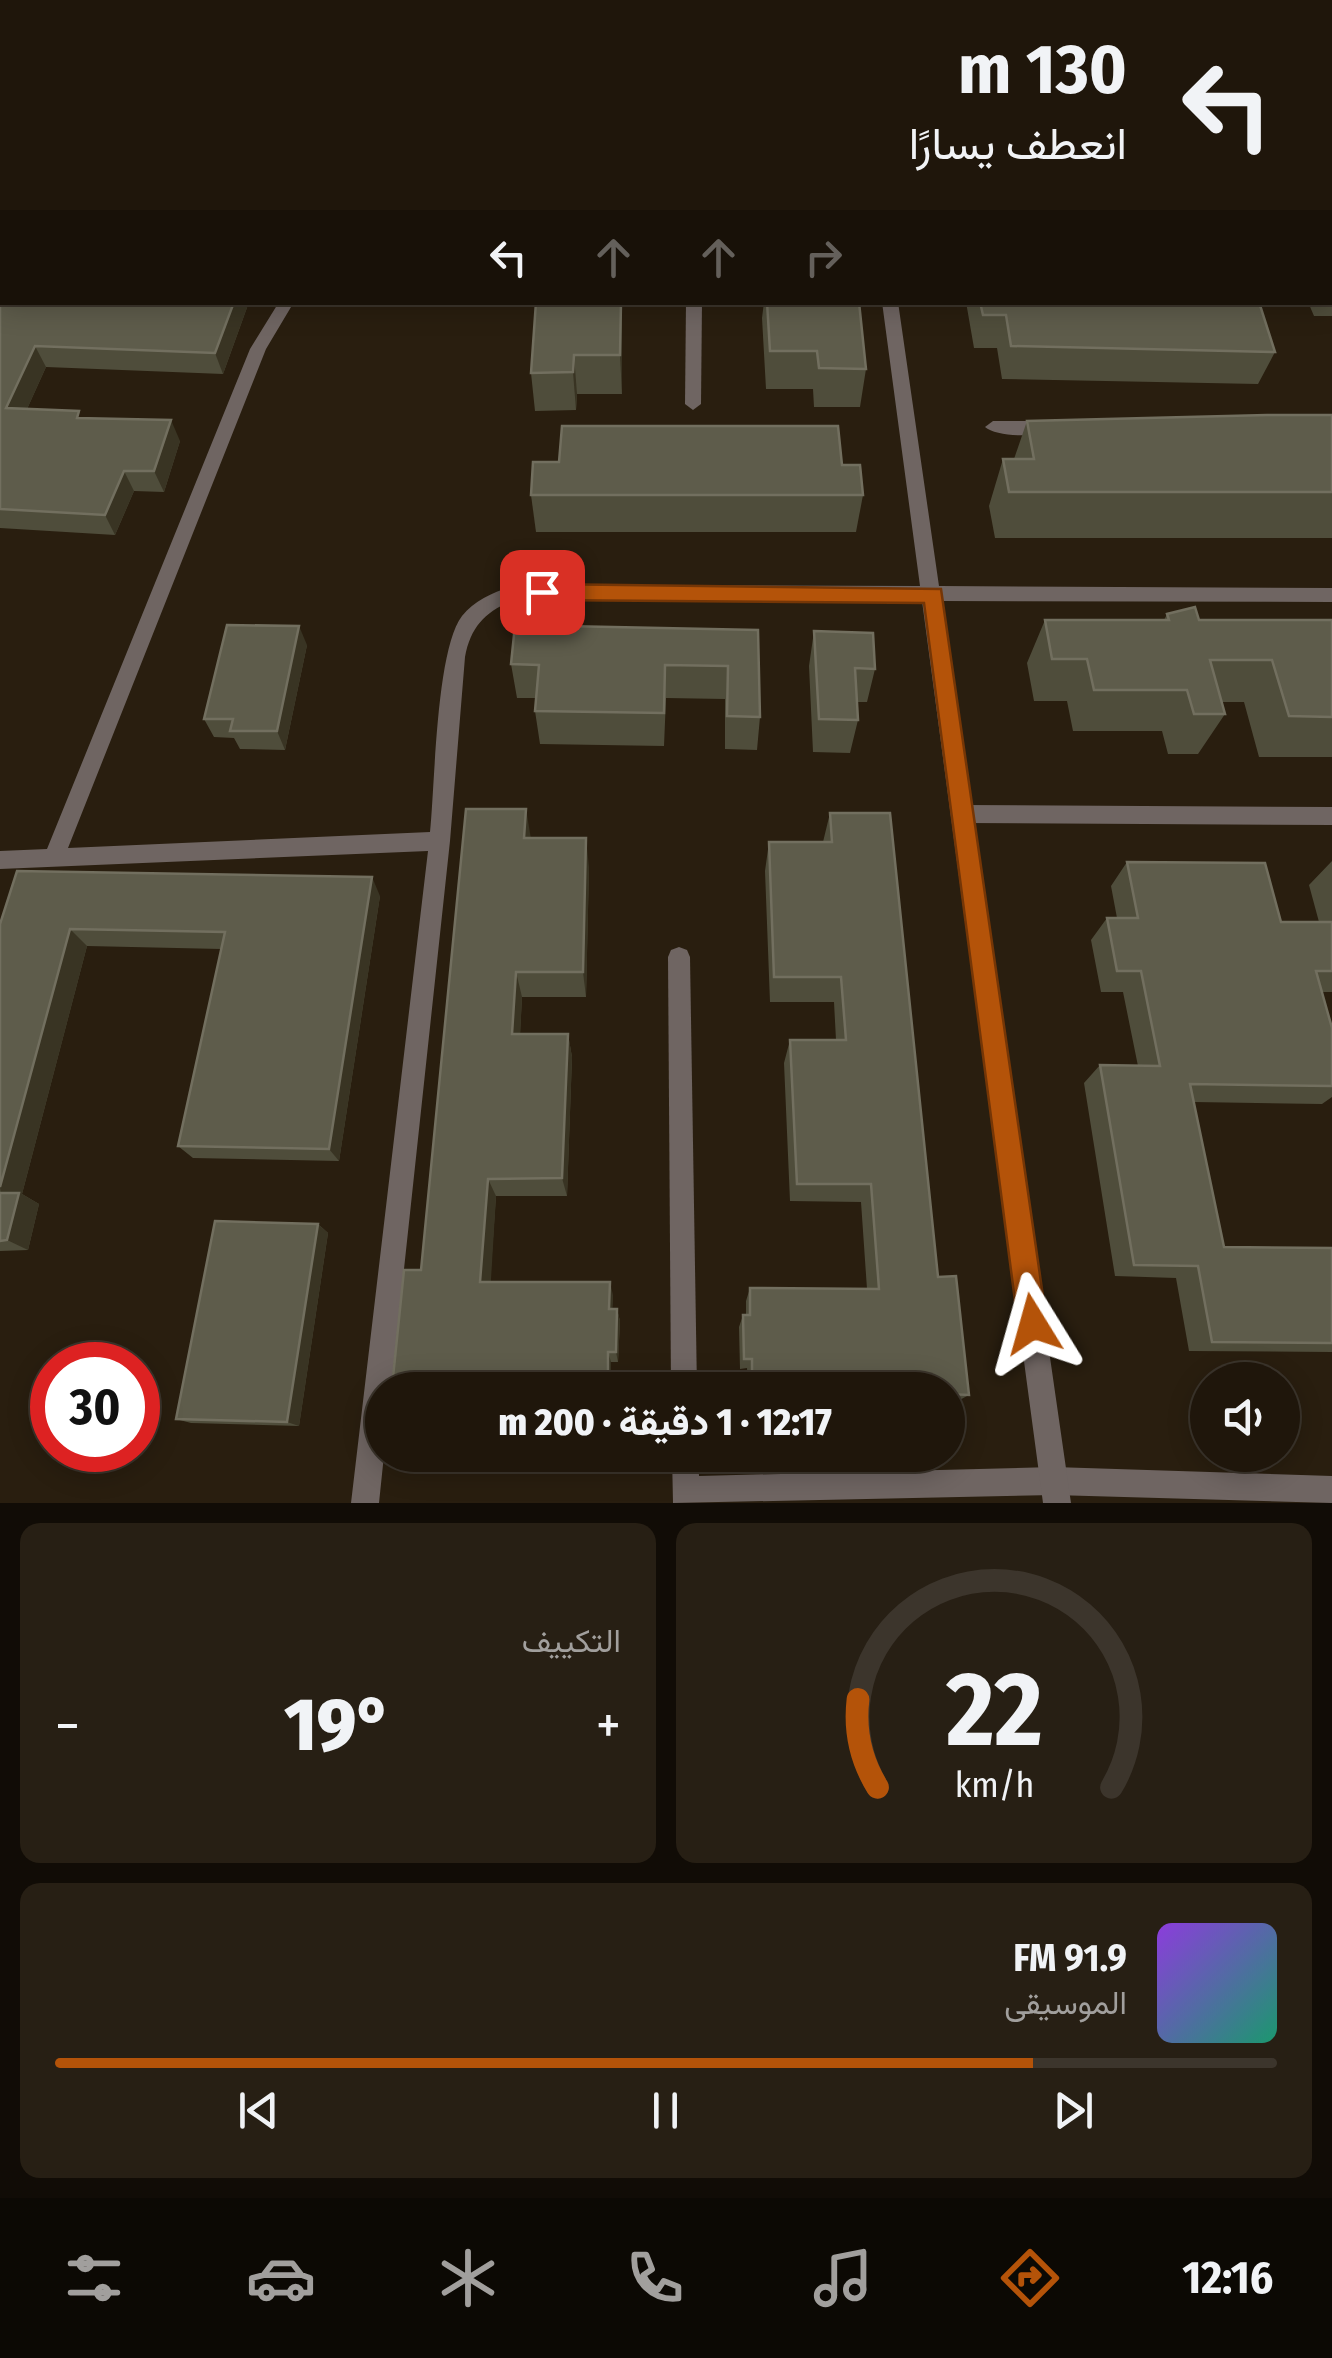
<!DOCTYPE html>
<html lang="ar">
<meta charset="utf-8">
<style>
body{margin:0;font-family:"Fira Sans Condensed",Vazirmatn,sans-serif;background:#271f14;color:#f1f3f6;direction:rtl;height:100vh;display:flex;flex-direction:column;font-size:38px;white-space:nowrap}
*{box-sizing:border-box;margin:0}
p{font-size:32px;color:#a19f9d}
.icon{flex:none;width:55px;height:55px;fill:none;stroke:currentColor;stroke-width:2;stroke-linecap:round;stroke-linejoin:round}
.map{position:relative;height:1503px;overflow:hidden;direction:ltr}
.sheet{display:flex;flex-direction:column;gap:20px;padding:20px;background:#110c06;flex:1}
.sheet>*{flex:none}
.guide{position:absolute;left:0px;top:0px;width:1332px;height:305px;box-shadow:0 5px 25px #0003,0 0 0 2px #3c352c;direction:rtl;background:#1f160b;color:#f1f3f6;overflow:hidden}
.fabs{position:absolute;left:1190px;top:1362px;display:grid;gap:20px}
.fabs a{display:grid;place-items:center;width:110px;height:110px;border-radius:50%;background:#1f160b;box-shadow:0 5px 25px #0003,0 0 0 2px #3c352c;font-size:50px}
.speed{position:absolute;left:30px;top:1342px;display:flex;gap:20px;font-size:50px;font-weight:700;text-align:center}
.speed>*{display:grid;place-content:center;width:130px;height:130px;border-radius:50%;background:#1f160b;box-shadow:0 5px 25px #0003,0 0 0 2px #3c352c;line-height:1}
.speed .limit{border:15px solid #d22;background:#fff;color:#111}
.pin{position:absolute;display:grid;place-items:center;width:85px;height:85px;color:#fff;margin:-42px;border-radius:20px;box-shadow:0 5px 15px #0006}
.me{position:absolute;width:110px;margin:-55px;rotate:352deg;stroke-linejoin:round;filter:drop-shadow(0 0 8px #0008)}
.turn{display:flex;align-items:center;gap:35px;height:210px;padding:0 40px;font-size:45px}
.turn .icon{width:130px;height:130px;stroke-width:2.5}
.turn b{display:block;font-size:70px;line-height:85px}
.lanes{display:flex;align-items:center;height:95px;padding:0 40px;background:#0003;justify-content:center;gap:50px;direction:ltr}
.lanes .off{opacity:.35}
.big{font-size:75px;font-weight:800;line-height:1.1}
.sheet .card{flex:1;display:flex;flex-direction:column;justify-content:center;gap:15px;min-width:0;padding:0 35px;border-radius:20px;background:#271f14}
.sheet .dial{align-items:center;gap:0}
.dial svg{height:260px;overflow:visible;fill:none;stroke:#3c352c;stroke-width:7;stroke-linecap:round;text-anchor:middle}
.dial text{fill:#f1f3f6;stroke:none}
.song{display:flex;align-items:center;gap:30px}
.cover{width:120px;height:120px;border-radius:15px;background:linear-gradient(135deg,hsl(270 70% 55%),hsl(160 70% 35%))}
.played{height:10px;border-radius:5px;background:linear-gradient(90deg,#b45309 80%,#3c352c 80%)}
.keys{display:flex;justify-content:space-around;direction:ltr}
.heat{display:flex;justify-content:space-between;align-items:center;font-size:55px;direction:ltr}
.sheet .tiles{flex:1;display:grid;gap:20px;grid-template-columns:1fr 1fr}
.card:last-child{grid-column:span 2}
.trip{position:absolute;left:365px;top:1372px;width:600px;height:100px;border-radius:50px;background:#1f160b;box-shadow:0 5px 25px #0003,0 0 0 2px #3c352c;font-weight:800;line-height:100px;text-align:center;direction:rtl}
.tabs{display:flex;height:160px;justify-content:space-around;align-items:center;background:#0c0904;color:#a19f9d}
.tabs .icon{width:70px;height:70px}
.tabs .on{color:#b45309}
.tabs b{font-size:45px;color:#f1f3f6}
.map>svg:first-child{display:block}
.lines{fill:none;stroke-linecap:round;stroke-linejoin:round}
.service{fill:#6f6562;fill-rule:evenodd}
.minor{fill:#6f6562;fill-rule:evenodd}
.tertiary{fill:#6f6562;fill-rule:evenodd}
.wall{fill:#4f4d3b}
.shaded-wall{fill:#393423}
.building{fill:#5e5c4b;stroke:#726f5f;stroke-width:2.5}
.route{fill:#b45309;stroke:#753606;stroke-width:2.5}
</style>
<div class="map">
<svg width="1332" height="1503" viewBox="0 0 1332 1503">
<rect width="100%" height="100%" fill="#291e0f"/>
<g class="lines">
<g class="service">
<rect x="689" y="0" width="12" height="2"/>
<path d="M686 302H702L701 404 693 410 685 404Z"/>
<path d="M993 421H1050L1058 427C1046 438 997 438 985 427Z"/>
<path d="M963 805 1332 807V825L963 823 956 820 953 814 956 808Z"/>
<path d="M679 947 687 950 690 957 697 1390H671L668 957 671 950Z"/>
<path d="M672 1455H698L699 1476 1054 1467 1332 1476V1503L1054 1495 673 1503Z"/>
</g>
<g class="minor">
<path d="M427 0H439L440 2H428Z"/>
<path d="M839 0H851L852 2H840Z"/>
<path d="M279 302H294L266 349 68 848 430 832C435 784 436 650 462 616 475 599 497 591 516 585L920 586 882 302H898L939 586 1332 588V602L941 601 1071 1503H1043L922 601 517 599C487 610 471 625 465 657L450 841 391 1390H382L384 1455 379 1503H351L428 851 0 869V851L47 849 250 349Z"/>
</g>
<g class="tertiary">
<path d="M1289 0H1301L1302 2H1290Z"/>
<rect x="1330" y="64" width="2" height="12"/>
</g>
</g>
<g class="wall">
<rect x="902" y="0" width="192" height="2"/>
<path d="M1175 0H1270L1271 2H1176Z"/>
<rect x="0" y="50" width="2" height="53"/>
<path d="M1330 117H1332V316H1314L1308 302H1330Z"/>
<path d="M0 269 2 302H249L223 374 46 367 27 409 82 418 180 441 164 492 134 491 115 535 0 528Z"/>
<path d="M621 302 622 394H577L576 410 535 411 531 373Z"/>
<path d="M764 302H859L866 369 860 407H814L813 389H766L762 318Z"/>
<path d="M966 302H1259L1275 352 1258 384 1002 379 997 348H974Z"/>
<path d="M1332 415V538H995L989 506 1003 459H1014L1027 421Z"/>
<path d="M842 465 863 495 856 532H536L531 495Z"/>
<path d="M1167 614 1199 620H1332V757H1259L1244 702H1222L1225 714 1198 754H1168L1162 731H1073L1067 701H1034L1027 663 1045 620H1164Z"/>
<path d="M758 630 760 717 757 750 725 749V699L666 698 664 746 540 744 535 711 536 698H517L511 664Z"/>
<path d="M814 631 875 669 867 702H857L858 720 850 753 813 752 809 666Z"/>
<path d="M307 645 285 750 240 749 234 738 214 737 204 719Z"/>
<path d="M830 813 938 1277 969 1395 954 1403H949L953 1442 948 1444V1390H748L747 1368 740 1369 739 1327 743 1315H746V1301L750 1288 867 1289 861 1202 790 1201 784 1063 790 1040H836L834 1002H770L765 871 769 842H823Z"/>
<path d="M531 838 589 867 586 997H522L520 1034H568L572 1057 567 1196H496L490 1282 613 1295 612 1309H617L620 1321 618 1362H611V1390H397L392 1387Z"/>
<path d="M1332 861V992H1322L1332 1028V1097L1322 1104 1194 1102 1224 1247 1332 1248V1352L1189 1351 1176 1278 1115 1276 1084 1083 1100 1065 1138 1066 1123 992H1101L1091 940 1107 918H1117L1111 886 1127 862 1281 922H1319L1309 885Z"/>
<path d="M380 896 339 1161 193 1158 178 1146 221 949 87 946 22 1194 39 1204 28 1250 0 1251V924Z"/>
<path d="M318 1224 328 1233 299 1426 191 1423 176 1419Z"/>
</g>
<g class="shaded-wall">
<path d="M2 5V35L0 39V9Z"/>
<path d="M234 302H249L223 374 215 353Z"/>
<path d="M621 302 622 324V394L620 355Z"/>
<path d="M35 346 46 367 18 429 6 408Z"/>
<path d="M574 355 577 394 576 410 573 372Z"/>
<path d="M171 420 180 441 164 492 154 471Z"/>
<path d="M124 471 134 491 115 535 105 515Z"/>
<path d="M299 626 307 645 285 750 277 731Z"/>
<path d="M526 809 531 839 524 838Z"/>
<path d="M586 838 589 867 586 997 583 972Z"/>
<path d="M372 877 380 896 339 1161 329 1149Z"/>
<path d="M70 929 87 946 22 1194 39 1204 28 1250 7 1240 0 1187Z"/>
<path d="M516 972 522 997 519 1057 512 1034Z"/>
<path d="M568 1034 572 1057 567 1196 562 1178Z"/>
<path d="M488 1179 496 1196 490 1296 480 1282Z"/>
<path d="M318 1224 328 1233 299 1426 287 1422Z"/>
<path d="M610 1282 613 1295 612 1321 609 1309Z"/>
<path d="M617 1309 620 1321 618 1362 616 1352Z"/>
<path d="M608 1352 611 1362V1390L608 1381Z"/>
<path d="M477 1381 487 1390H476Z"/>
</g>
<g class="building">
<path d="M273 0H338L337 2H273Z"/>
<rect x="556" y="0" width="69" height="2"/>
<path d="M758 0H826L827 2H758Z"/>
<path d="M914 0H986L987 2H915Z"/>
<path d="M1205 0H1270L1271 2H1206Z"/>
<rect x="0" y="50" width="2" height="36"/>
<path d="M1330 117H1332V272L1330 268Z"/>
<path d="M0 269H2V302H234L215 353 35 346 6 408 79 411 77 418 171 420 154 471H124L105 515 0 509Z"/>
<path d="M536 302H621L620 355H574L573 372 531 373Z"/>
<path d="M767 302H859L866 369 819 368 817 351H770Z"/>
<path d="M980 302H1259L1275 352 1011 346 1006 315H983Z"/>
<path d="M1267 415H1332V492H1009L1003 459H1034L1027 421Z"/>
<path d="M562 426H838L842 465H860L863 495H531L533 462H559Z"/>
<path d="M1195 607 1199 620H1332V717L1289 716 1272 660H1210L1225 714H1194L1187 690H1094L1087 659H1052L1045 620H1169L1167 614Z"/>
<path d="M227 625 299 626 277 731H230L233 719H204Z"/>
<path d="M515 625 758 630 760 717 727 716 728 666 665 665 664 713 535 711 539 665 511 664Z"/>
<path d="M814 631 873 633 875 669 855 668 858 720 819 719Z"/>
<path d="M466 809H526L524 838H586L583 972H516L512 1034H568L562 1178 488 1179 480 1282H610L609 1309H617L616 1352H608V1381H477L476 1390H412V1387H392L404 1270H421Z"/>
<path d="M830 813H890L938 1277 956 1276 969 1395 948 1394 953 1442H948V1390L752 1388V1359H744L743 1315H750V1288L879 1289 871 1184H797L790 1040H846L841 977H774L769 842H832Z"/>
<path d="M1127 862 1265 863 1281 922H1332V971H1316L1332 1028V1086L1190 1084 1224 1247 1332 1248V1343L1212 1342 1198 1266 1134 1265 1100 1065 1160 1066 1141 971H1117L1107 918H1138Z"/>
<path d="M17 871 372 877 329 1149 178 1146 225 932 70 929 0 1187V924Z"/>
<path d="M0 1193H19L7 1240 0 1241Z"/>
<path d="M215 1221 318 1224 287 1422 176 1419Z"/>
</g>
<path class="route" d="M542 584 941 589 1047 1324 1043 1334 1033 1339 1022 1334 1018 1324 924 603 542 600 532 592Z"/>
</svg>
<div class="fabs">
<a><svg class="icon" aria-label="sound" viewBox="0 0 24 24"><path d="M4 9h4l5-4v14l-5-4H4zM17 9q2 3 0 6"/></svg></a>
</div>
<div class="speed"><div class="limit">30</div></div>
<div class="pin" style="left:542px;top:592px;background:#d93025"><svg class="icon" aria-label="arrive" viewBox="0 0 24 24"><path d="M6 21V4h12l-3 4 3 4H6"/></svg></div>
<svg class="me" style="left:1033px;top:1324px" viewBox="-20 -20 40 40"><path d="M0-17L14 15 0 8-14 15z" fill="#b45309" stroke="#fff" stroke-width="4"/></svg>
<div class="trip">12:17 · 1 دقيقة · 200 m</div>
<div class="guide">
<div class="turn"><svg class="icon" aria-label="left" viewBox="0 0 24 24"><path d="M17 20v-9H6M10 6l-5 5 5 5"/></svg><div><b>130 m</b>انعطف يسارًا</div></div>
<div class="lanes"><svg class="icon" aria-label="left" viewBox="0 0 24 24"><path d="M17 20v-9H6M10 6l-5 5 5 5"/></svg><svg class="icon off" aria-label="ahead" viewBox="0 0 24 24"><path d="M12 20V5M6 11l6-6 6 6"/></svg><svg class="icon off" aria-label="ahead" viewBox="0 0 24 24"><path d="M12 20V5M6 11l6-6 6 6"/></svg><svg class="icon off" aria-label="right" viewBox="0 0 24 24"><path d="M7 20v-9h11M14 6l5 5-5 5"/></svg></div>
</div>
</div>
<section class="sheet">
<div class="tiles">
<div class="card dial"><svg viewBox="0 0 100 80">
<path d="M14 69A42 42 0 1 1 86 69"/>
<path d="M14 69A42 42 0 0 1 8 42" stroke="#b45309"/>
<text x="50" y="56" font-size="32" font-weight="700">22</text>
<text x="50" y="72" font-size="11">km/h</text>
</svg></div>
<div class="card"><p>التكييف</p>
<div class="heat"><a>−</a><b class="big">19°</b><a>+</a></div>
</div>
<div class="card">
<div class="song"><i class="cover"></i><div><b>91.9 FM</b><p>الموسيقى</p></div></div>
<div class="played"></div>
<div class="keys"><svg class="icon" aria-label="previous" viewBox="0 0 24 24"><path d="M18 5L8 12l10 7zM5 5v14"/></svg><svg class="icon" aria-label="pause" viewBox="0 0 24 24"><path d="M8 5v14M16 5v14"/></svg><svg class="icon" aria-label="next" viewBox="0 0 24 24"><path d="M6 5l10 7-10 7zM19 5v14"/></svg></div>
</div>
</div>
</section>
<nav class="tabs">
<b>12:16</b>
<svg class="icon on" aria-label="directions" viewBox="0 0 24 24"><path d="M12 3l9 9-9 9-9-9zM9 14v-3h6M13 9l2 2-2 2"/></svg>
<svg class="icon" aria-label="music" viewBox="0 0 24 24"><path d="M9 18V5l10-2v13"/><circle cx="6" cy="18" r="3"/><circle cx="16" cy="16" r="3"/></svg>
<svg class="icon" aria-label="phone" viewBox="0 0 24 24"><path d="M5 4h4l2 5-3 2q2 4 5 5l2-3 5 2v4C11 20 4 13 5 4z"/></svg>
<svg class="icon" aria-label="climate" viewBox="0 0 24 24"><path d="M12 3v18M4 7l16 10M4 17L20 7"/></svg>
<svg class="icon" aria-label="car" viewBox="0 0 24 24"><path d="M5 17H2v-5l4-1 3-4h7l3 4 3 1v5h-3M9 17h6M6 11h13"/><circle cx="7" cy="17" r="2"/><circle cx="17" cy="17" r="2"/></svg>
<svg class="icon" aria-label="filters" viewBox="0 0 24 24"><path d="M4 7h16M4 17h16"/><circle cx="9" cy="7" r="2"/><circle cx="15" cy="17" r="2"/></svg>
</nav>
